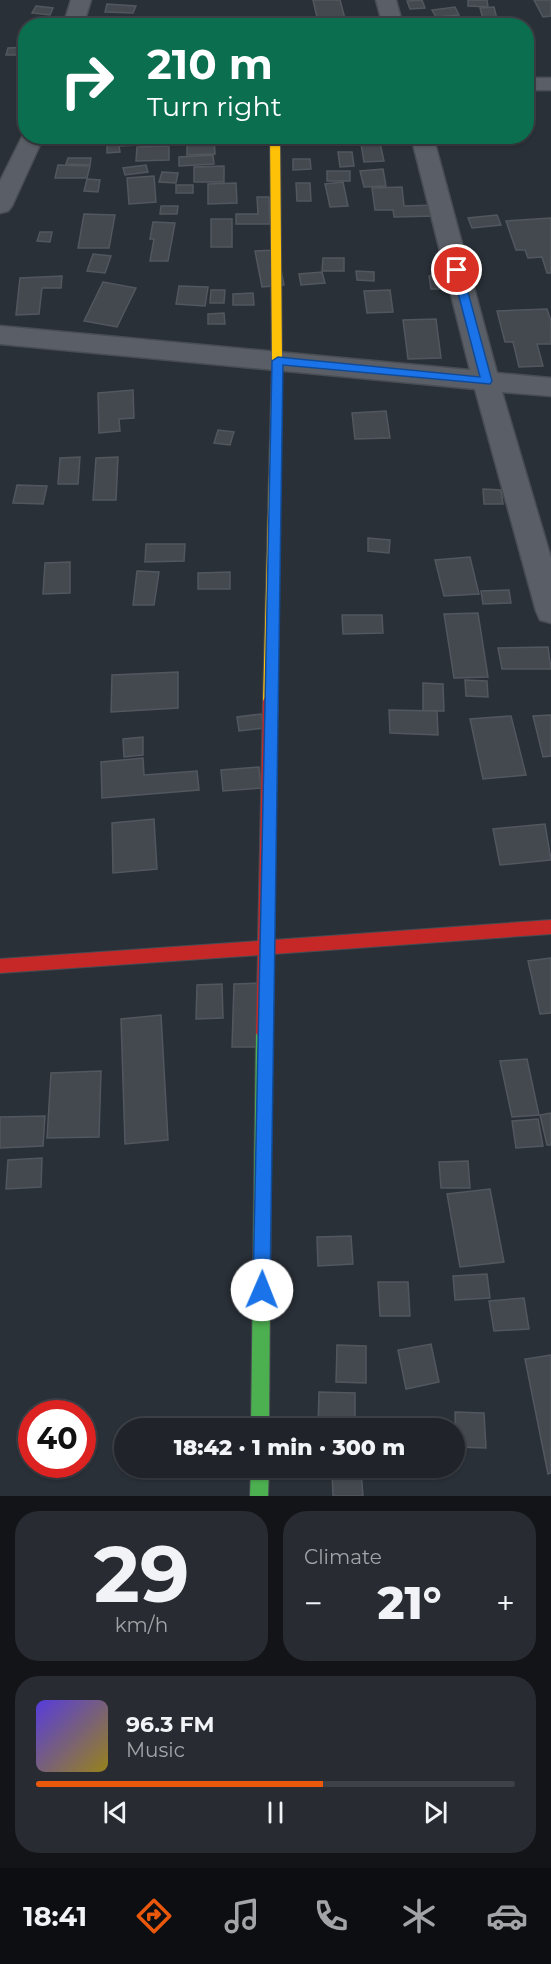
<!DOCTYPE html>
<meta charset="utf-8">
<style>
body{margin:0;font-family:Montserrat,sans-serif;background:#282c32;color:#f1f3f6;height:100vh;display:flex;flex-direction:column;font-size:22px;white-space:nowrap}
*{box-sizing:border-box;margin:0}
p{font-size:20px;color:#a2a4a8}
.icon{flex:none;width:33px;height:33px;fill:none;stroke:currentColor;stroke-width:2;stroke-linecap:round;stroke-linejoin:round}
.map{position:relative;height:1496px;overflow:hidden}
.side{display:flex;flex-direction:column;gap:15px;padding:15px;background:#121417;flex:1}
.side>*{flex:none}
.banner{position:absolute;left:18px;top:18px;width:516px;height:126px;border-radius:24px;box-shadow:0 2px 4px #0004,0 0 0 2px #3d4147;background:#0b6e4f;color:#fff;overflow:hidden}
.speed{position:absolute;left:18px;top:1400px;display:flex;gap:12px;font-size:30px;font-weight:700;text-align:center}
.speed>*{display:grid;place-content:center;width:78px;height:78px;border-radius:50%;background:#20242a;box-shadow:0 2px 4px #0004,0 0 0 2px #3d4147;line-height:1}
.speed .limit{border:9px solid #d22;background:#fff;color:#111}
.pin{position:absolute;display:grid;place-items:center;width:51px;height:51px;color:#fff;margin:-26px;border:3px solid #fff;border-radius:50%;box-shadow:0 2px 6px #0007}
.me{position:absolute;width:66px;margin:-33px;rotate:1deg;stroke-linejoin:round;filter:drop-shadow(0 0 4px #0008)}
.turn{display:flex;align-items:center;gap:21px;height:126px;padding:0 30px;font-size:27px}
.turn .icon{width:78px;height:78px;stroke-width:2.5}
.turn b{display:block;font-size:42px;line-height:51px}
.big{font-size:45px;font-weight:800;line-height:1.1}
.side .widget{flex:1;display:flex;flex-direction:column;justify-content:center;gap:9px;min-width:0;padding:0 21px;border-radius:24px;background:#282c32}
.side .dial{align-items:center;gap:0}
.dial b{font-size:78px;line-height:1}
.song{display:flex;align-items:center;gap:18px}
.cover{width:72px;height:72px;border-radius:9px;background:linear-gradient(135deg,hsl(250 70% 55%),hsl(50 70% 35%))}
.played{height:6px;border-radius:3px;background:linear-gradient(90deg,#ea580c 60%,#3d4147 60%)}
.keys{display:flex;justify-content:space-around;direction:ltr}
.heat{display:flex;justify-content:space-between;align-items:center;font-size:33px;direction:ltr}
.side .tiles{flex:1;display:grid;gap:15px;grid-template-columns:1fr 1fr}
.widget:last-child{grid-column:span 2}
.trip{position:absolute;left:114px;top:1418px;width:351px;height:60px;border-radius:30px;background:#20242a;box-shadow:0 2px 4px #0004,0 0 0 2px #3d4147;font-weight:800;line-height:60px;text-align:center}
.menu{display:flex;height:96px;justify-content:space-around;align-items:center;background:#0d0e11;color:#a2a4a8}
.menu .icon{width:42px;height:42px}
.menu .selected{color:#ea580c}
.menu b{font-size:27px;color:#f1f3f6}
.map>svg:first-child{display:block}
.building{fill:#444950;stroke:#52575f;stroke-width:1.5}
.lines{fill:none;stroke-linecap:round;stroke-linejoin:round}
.street-casing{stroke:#484c53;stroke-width:3}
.fast-casing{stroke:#484c53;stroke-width:2}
.slow-casing{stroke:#484c53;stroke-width:2}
.jam-casing{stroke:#484c53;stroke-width:2}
.street{fill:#5a5e66;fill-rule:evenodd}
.fast{fill:#4caf50;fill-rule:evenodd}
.slow{fill:#ffc107;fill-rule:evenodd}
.jam{fill:#c62828;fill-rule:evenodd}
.route{fill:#1a73e8;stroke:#114b97;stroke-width:1.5}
</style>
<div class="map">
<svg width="551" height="1496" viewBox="0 0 551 1496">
<rect width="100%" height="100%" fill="#2a3038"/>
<g class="building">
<path d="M313 0H340L347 26H319Z"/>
<path d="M422 0 425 8 410 9 407 1Z"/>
<path d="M468 0H487L488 7 468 6Z"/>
<path d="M534 0H551V16L543 17Z"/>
<path d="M107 4 136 6 133 13 105 12Z"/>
<path d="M36 6 53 8 50 15 32 13Z"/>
<path d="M455 7 459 15 436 17 432 10Z"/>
<path d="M494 7 497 19H483L480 8Z"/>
<path d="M26 47V55H6L8 48Z"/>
<path d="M177 136 178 143 119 146 120 152 107 153V139Z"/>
<path d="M354 136H373L374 143H355Z"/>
<path d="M214 137 215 154 187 155V138Z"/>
<path d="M380 143 384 161 364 162 361 144Z"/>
<path d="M169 146V160L136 161 137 147Z"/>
<path d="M338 152H352L354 166 340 167Z"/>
<path d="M213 155 214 164 179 166V157Z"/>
<path d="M68 158H91L90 165 66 164Z"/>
<path d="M293 159H310L311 169 293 170Z"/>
<path d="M58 165 90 166 87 178H55Z"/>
<path d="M146 165 148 172 125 175 123 168Z"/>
<path d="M224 166V182H194V167Z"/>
<path d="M383 169 386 186 364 187 360 171Z"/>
<rect x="327" y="171" width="23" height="10"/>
<path d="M162 172 178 173 176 183 159 182Z"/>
<path d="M154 176 156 202 129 204 127 178Z"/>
<path d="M87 179 100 180 98 192 84 191Z"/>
<path d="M343 182 348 206 330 207 325 184Z"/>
<path d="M236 183 237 203 208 204V184Z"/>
<path d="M296 183H310L311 201H297Z"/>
<rect x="176" y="185" width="17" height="8"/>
<path d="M402 187 404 206 436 205 438 216 394 217 393 210H375L372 188Z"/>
<path d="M257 197H269L270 224H236V214H258Z"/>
<path d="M161 206H178L177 214H160Z"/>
<path d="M84 214 115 215 109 248H78Z"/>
<path d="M497 215 501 225 472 228 468 218Z"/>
<path d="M551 218V273H547L542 257 528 258 525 250H516L506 221Z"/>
<rect x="211" y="219" width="21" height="28"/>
<path d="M153 222 175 223 168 261H150L154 239H150Z"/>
<path d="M40 232H52L50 242 37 241Z"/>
<path d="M277 250 284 285 262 287 255 251Z"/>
<path d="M93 254 111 256 105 273 87 271Z"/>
<path d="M323 258H344V271H322Z"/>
<path d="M356 271 374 272V281L357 280Z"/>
<path d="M322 272 325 283 301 285 299 274Z"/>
<path d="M62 276 61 288H42L39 314 16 315 20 278Z"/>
<path d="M429 276H448L450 289H431Z"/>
<path d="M103 282 136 288 117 327 84 321Z"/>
<path d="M179 286 208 287 205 306 176 304Z"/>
<path d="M211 290H225L224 303H210Z"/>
<path d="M390 290 393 312 367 313 364 291Z"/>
<path d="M253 293 254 305H233V294Z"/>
<path d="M547 309 551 321V344H537L543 366 519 367 513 342H505L497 311Z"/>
<path d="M224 313 225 324H208V314Z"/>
<path d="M436 319 441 358 408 359 403 320Z"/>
<path d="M133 390 134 418 119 419 120 431 99 433 98 393Z"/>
<path d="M386 411 390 438 355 439 352 413Z"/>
<path d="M218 430 234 432 230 445 214 443Z"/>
<path d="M80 457 78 484H58L60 458Z"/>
<path d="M118 457 116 500H93L96 458Z"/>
<path d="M17 485 47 486 43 504 13 503Z"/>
<path d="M483 489 501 490 503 504H484Z"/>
<path d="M368 538 390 540 389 553 368 551Z"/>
<path d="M146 544H185L184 561 145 562Z"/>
<path d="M470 557 479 594 444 596 435 560Z"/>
<path d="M70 562V593L43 594 45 563Z"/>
<path d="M137 571 159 572 154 605H133Z"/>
<path d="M230 572V589H198V573Z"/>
<path d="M509 590 511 603 483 604 481 591Z"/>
<path d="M478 613 488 677 454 678 444 614Z"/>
<path d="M342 615H382L383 633 343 634Z"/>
<path d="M548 647 551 669H502L498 648Z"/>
<path d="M178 672V708L111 712 112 675Z"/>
<path d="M465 680 487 681 488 697 466 696Z"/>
<path d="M423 683 443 684 444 711H423Z"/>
<path d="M389 710 437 711 438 735 390 733Z"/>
<path d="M261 714 264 728 239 731 237 717Z"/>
<path d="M551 715V756L543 757 533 716Z"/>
<path d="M511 716 526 775 483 779 470 719Z"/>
<path d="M143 737V755L124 757 123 739Z"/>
<path d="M143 758 144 775 197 771 199 790 102 798 101 762Z"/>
<path d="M259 767 261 788 223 791 221 770Z"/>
<path d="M154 819 157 869 113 873 112 823Z"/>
<path d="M545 824 551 860 500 865 493 829Z"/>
<path d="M551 958V1013L540 1014 528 961Z"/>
<path d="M263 983 262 1047H232L234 984Z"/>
<path d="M222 984 223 1018 196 1019 197 985Z"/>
<path d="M161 1015 168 1140 125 1144 121 1019Z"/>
<path d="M527 1059 539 1115 512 1117 500 1061Z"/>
<path d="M101 1071 99 1137 47 1138 51 1073Z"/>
<path d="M551 1113V1145H547L540 1115Z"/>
<path d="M45 1116 43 1146 0 1148V1117Z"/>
<path d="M538 1119 543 1146 516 1148 512 1121Z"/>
<path d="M42 1158 41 1187 6 1189 8 1160Z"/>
<path d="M468 1161 470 1188H441L439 1162Z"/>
<path d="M490 1189 504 1262 460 1267 447 1194Z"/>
<path d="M351 1236 353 1264 318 1266 317 1237Z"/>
<path d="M487 1274 490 1298 455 1300 453 1276Z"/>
<path d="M378 1282H408L410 1316H380Z"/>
<path d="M524 1298 529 1329 494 1331 489 1301Z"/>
<path d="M431 1344 439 1382 406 1389 398 1350Z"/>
<path d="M337 1345 366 1346V1383L336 1382Z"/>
<path d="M551 1355V1473L548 1474 525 1359Z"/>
<path d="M319 1392 355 1393V1428H318Z"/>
<path d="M455 1412 484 1413 486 1448 456 1447Z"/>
<path d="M361 1471 363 1496H333L332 1472Z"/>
</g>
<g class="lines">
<g class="street-casing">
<g id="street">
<path d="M71 0H91L83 26H63Z"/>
<path d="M376 0H396L403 26H383Z"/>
<rect x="526" y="78" width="25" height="12"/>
<path d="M25 131 26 136H44L12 206 8 211 0 213V181Z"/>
<path d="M411 136H433L497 373 551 378V396L502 392 551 558V623L540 620 536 611 475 389 0 344V326L470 370Z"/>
</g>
</g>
<g class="fast-casing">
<g id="fast">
<path d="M264 1025 269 1028 272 1033 269 1428H251L256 1033 259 1028Z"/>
<path d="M251 1467H269L268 1496H250Z"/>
</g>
</g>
<g class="slow-casing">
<path id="slow" d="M270 136H280L282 361 277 701 275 705H265L263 701 272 361Z"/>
</g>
<g class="jam-casing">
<path id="jam" d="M270 695 275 697 277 701 273 940 551 920V934L273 954 272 1033 269 1038 264 1041 259 1038 256 1033 258 955 0 973V959L258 941 263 701 265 697Z"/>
</g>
<use href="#street" class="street"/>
<use href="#fast" class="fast"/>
<use href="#slow" class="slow"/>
<use href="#jam" class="jam"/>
</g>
<path class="route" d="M457 267 462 270 492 381 490 384 283 365 270 1290 268 1297 262 1299 255 1297 253 1290 272 361 278 357 480 377 452 270Z"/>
</svg>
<div class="speed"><div class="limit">40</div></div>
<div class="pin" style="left:457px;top:270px;background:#d93025"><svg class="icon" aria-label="arrive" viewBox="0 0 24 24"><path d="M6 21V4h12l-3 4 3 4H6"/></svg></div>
<svg class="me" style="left:262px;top:1290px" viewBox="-20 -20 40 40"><circle r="19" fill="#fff"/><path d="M0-13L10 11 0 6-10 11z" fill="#1a73e8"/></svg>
<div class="trip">18:42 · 1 min · 300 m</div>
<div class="banner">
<div class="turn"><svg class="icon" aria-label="right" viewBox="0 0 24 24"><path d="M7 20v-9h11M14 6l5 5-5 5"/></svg><div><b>210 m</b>Turn right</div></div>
</div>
</div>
<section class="side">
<div class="tiles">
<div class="widget dial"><b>29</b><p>km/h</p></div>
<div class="widget"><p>Climate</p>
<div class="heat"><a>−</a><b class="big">21°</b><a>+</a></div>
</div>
<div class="widget">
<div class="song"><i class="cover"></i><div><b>96.3 FM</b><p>Music</p></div></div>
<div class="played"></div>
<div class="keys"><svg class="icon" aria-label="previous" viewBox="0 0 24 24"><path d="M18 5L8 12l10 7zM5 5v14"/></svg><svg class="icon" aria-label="pause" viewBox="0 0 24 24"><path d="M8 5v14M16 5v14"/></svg><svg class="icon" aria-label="next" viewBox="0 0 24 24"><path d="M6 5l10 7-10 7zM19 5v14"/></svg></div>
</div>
</div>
</section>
<nav class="menu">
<b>18:41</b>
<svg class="icon selected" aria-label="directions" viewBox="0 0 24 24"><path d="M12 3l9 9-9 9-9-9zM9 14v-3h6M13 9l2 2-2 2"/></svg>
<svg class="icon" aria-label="music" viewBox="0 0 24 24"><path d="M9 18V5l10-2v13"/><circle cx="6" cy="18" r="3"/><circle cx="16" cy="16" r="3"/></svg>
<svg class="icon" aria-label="phone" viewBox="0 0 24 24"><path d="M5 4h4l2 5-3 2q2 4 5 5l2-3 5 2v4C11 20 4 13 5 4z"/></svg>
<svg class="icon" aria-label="climate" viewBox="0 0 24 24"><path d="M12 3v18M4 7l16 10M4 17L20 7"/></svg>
<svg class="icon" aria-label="car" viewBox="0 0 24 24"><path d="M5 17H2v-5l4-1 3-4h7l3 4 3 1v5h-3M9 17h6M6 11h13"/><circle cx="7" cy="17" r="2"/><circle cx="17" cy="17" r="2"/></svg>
</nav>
